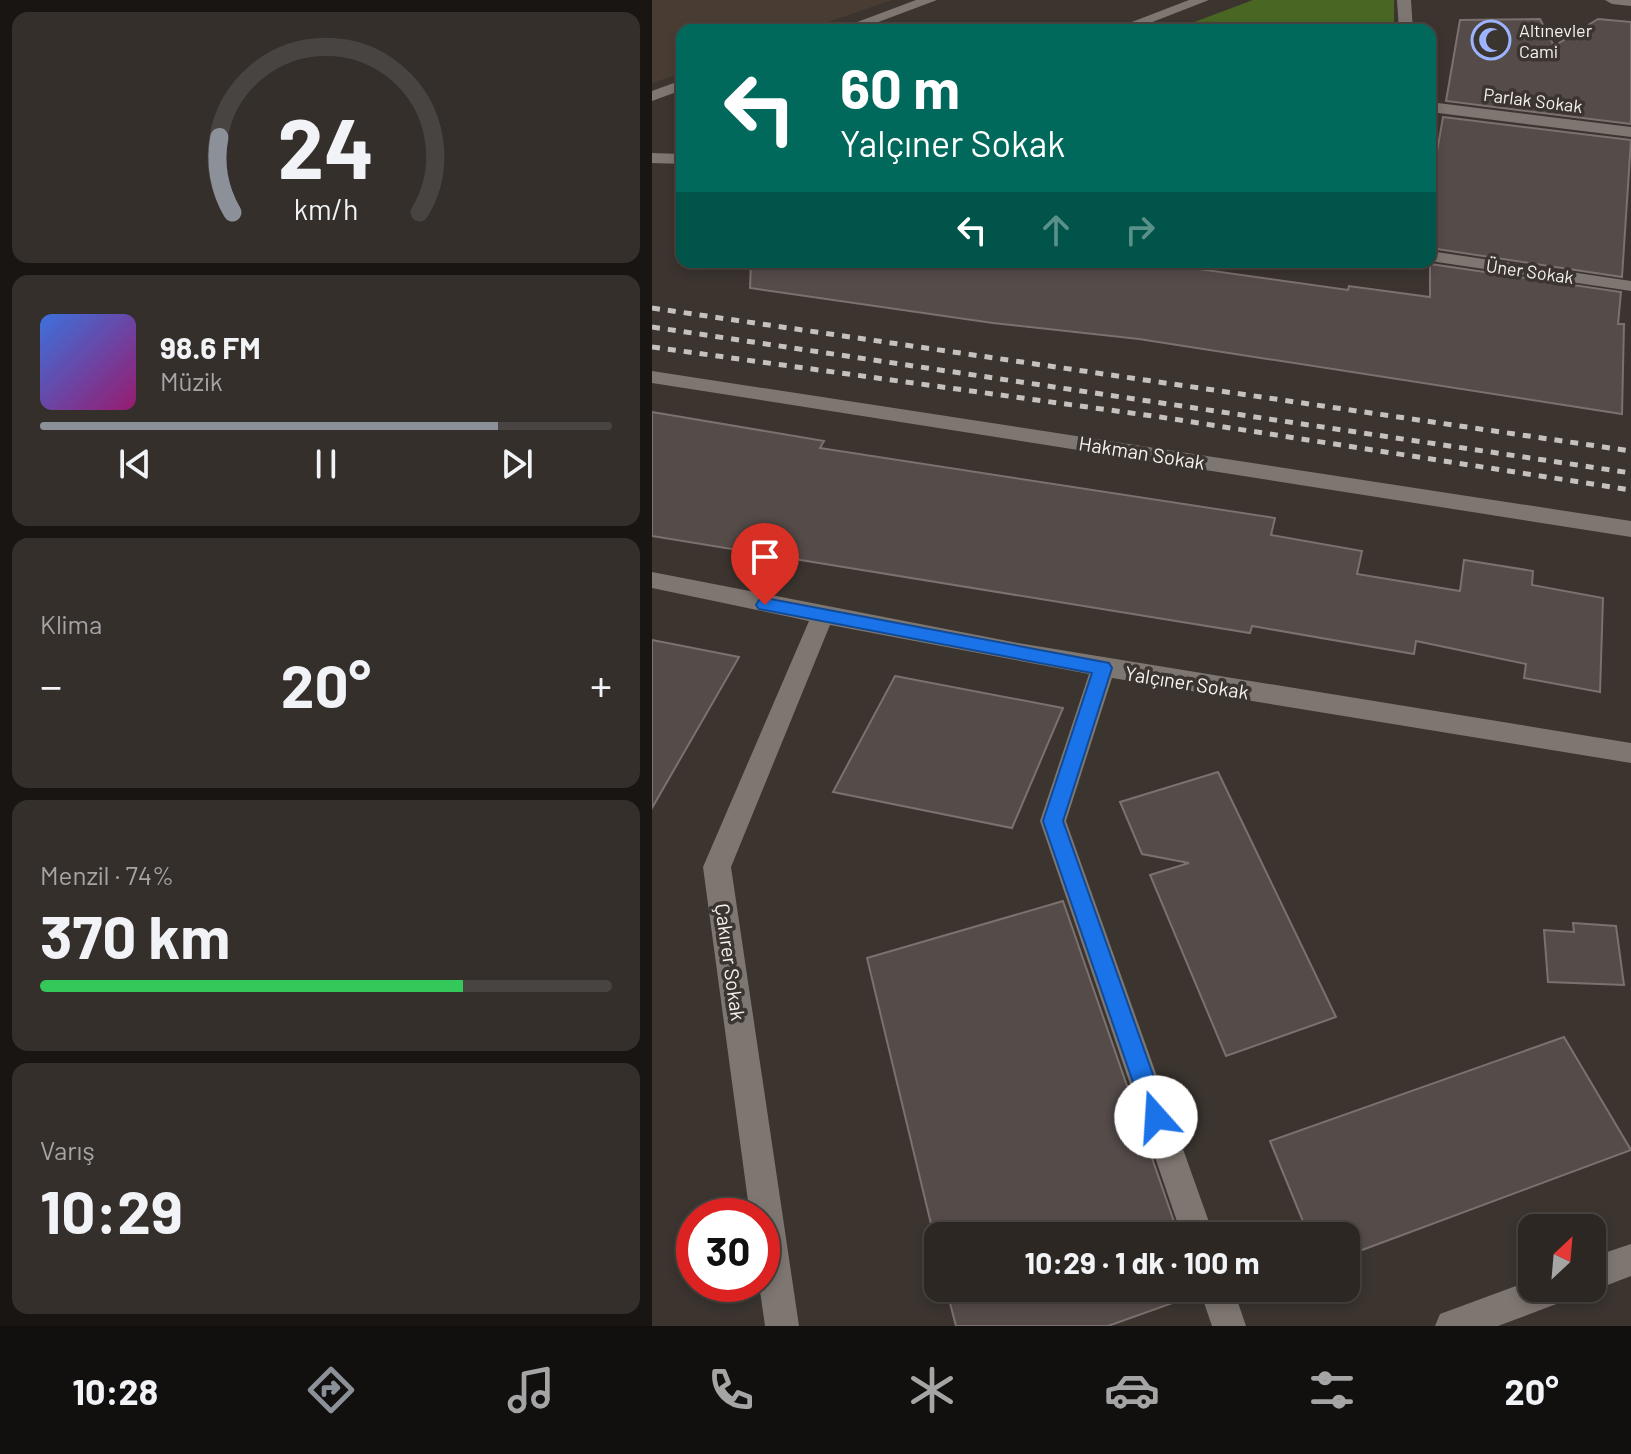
<!DOCTYPE html>
<html lang="tr">
<meta charset="utf-8">
<style>
body{margin:0;font-family:Barlow,sans-serif;background:#342f2b;color:#f1f3f6;height:100vh;display:flex;flex-direction:column;font-size:30px;white-space:nowrap}
*{box-sizing:border-box;margin:0}
p{font-size:26px;color:#a6a5a6}
.icon{flex:none;width:44px;height:44px;fill:none;stroke:currentColor;stroke-width:2;stroke-linecap:round;stroke-linejoin:round}
.map{position:relative;flex:1;overflow:hidden}
.details{display:flex;flex-direction:column;gap:12px;padding:12px;background:#181513;width:652px}
.details>*{flex:none}
.guide{position:absolute;left:24px;top:24px;width:760px;height:244px;border-radius:16px;box-shadow:0 4px 12px #0003,0 0 0 2px #484441;background:#00695c;color:#fff;overflow:hidden}
.needle{width:52px;rotate:26deg}
.controls{position:absolute;left:866px;top:1214px;display:grid;gap:16px}
.controls a{display:grid;place-items:center;width:88px;height:88px;border-radius:16px;background:#2c2723;box-shadow:0 4px 12px #0003,0 0 0 2px #484441;font-size:40px}
.speed{position:absolute;left:24px;top:1198px;display:flex;gap:16px;font-size:40px;font-weight:700;text-align:center}
.speed>*{display:grid;place-content:center;width:104px;height:104px;border-radius:50%;background:#2c2723;box-shadow:0 4px 12px #0003,0 0 0 2px #484441;line-height:1}
.speed .limit{border:12px solid #d22;background:#fff;color:#111}
.pin{position:absolute;display:grid;place-items:center;width:68px;height:68px;color:#fff;margin:-82px -34px;border-radius:50% 50% 50% 0;rotate:-45deg;box-shadow:0 0 8px #0007}
.pin .icon{rotate:45deg}
.me{position:absolute;width:88px;margin:-44px;rotate:341deg;stroke-linejoin:round;filter:drop-shadow(0 0 6px #0008)}
.turn{display:flex;align-items:center;gap:28px;height:168px;padding:0 32px;font-size:36px}
.turn .icon{width:104px;height:104px;stroke-width:2.5}
.turn b{display:block;font-size:56px;line-height:68px}
.lanes{display:flex;align-items:center;height:76px;padding:0 32px;background:#0003;justify-content:center;gap:40px;direction:ltr}
.lanes .off{opacity:.35}
.big{font-size:60px;font-weight:700;line-height:1.1}
.details .card{flex:1;display:flex;flex-direction:column;justify-content:center;gap:12px;min-width:0;padding:0 28px;border-radius:16px;background:#342f2b}
.details .dial{align-items:center;gap:0}
.dial svg{height:208px;overflow:visible;fill:none;stroke:#484441;stroke-width:7;stroke-linecap:round;text-anchor:middle}
.dial text{fill:#f1f3f6;stroke:none}
.song{display:flex;align-items:center;gap:24px}
.cover{width:96px;height:96px;border-radius:12px;background:linear-gradient(135deg,hsl(220 70% 55%),hsl(320 70% 35%))}
.played{height:8px;border-radius:4px;background:linear-gradient(90deg,#8c9099 80%,#484441 80%)}
.keys{display:flex;justify-content:space-around;direction:ltr}
.heat{display:flex;justify-content:space-between;align-items:center;font-size:44px;direction:ltr}
.charge{height:12px;border-radius:6px;background:linear-gradient(90deg,#34c759 74%,#484441 0)}
.trip{position:absolute;left:272px;top:1222px;width:436px;height:80px;border-radius:16px;background:#2c2723;box-shadow:0 4px 12px #0003,0 0 0 2px #484441;font-weight:700;line-height:80px;text-align:center}
.dock{display:flex;height:128px;justify-content:space-around;align-items:center;background:#12100e;color:#a6a5a6}
.dock .icon{width:56px;height:56px}
.dock .active{color:#8c9099}
.dock b{font-size:36px;color:#f1f3f6}
main{display:flex;flex:1;min-height:0}
.map>svg:first-child{display:block}
.built{fill:#493d33}
.green{fill:#496623}
.building{fill:#554c4a;stroke:#7b716f;stroke-width:2}
.lines{fill:none;stroke-linecap:round;stroke-linejoin:round}
.street{fill:#7e7670;fill-rule:evenodd}
.rail{stroke:#c6c1be;stroke-width:5;stroke-dasharray:8 8;stroke-linecap:butt}
.route{fill:#1a73e8;stroke:#114b97;stroke-width:2}
.labels{text-anchor:middle;dominant-baseline:central;stroke-width:7;stroke-linejoin:round;paint-order:stroke}
.far-poi-label{font-size:18px;fill:#f6f2ef;stroke:#3b342f;text-anchor:start}
.far-street-label{font-size:18px;fill:#f6f2ef;stroke:#3b342f}
.street-label{font-size:20px;fill:#f6f2ef;stroke:#3b342f}
</style>
<main>
<section class="details">
<div class="card dial"><svg viewBox="0 0 100 80">
<path d="M14 69A42 42 0 1 1 86 69"/>
<path d="M14 69A42 42 0 0 1 9 40" stroke="#8c9099"/>
<text x="50" y="56" font-size="32" font-weight="700">24</text>
<text x="50" y="72" font-size="11">km/h</text>
</svg></div>
<div class="card">
<div class="song"><i class="cover"></i><div><b>98.6 FM</b><p>Müzik</p></div></div>
<div class="played"></div>
<div class="keys"><svg class="icon" aria-label="previous" viewBox="0 0 24 24"><path d="M18 5L8 12l10 7zM5 5v14"/></svg><svg class="icon" aria-label="pause" viewBox="0 0 24 24"><path d="M8 5v14M16 5v14"/></svg><svg class="icon" aria-label="next" viewBox="0 0 24 24"><path d="M6 5l10 7-10 7zM19 5v14"/></svg></div>
</div>
<div class="card"><p>Klima</p>
<div class="heat"><a>−</a><b class="big">20°</b><a>+</a></div>
</div>
<div class="card"><p>Menzil · 74%</p><b class="big">370 km</b><div class="charge"></div></div>
<div class="card"><p>Varış</p><b class="big">10:29</b></div>
</section>
<div class="map">
<svg width="979" height="1326" viewBox="0 0 979 1326">
<rect width="100%" height="100%" fill="#3b342f"/>
<path class="built" d="M0 0H240L153 30H30V73L0 83Z"/>
<path class="green" d="M601 0H742V30H521Z"/>
<g class="building">
<path d="M888 19 902 46 946 19 979 22V124L794 101 808 20Z"/>
<path d="M791 117 979 140 970 277 778 248V192Z"/>
<path d="M99 262H497L696 290 697 286 778 297V264L969 292 966 324H972L970 414 487 339 341 323 98 288Z"/>
<path d="M0 412 172 441 168 448 623 518 619 535 710 551 705 574 808 591 812 560 881 571 880 585 951 598 948 692 872 678 874 664 764 641 762 654 600 626 598 633 0 536Z"/>
<path d="M0 640 87 657 0 808Z"/>
<path d="M243 676 411 708 360 828 181 792Z"/>
<path d="M566 772 684 1017 574 1056 498 875 537 863 490 854 468 802Z"/>
<path d="M411 901 527 1236H286V1253L215 958Z"/>
<path d="M921 923 964 926 972 985 896 982 892 930 922 932Z"/>
<path d="M912 1037 979 1150 694 1256V1236H657L618 1141Z"/>
<path d="M294 1288H544L546 1294 456 1326H304Z"/>
</g>
<g class="lines">
<g class="street">
<path d="M264 0H285L205 30H184Z"/>
<path d="M537 0H557L480 30H459Z"/>
<path d="M745 0H759L761 30H747Z"/>
<path d="M953 0H979V6L960 4Z"/>
<path d="M30 80V90L0 101V91Z"/>
<path d="M778 102 979 127V137L778 112Z"/>
<path d="M0 153 30 154V164L0 163Z"/>
<path d="M778 251 979 281V291L778 261Z"/>
<path d="M0 371 979 521V537L0 383Z"/>
<path d="M0 572 366 643 979 743V763L460 678 414 821 562 1236H530L388 821 437 674 178 625 79 867 147 1326H113L107 1284H110V1216H98L51 867 157 621 0 588Z"/>
<path d="M979 1244V1276L940 1291 934 1288H940V1257Z"/>
<path d="M880 1280V1288H920L915 1300 846 1326H783L788 1314Z"/>
<path d="M547 1288H581L594 1326H560Z"/>
</g>
<g class="rail">
<path d="M0 308 979 451"/>
<path d="M0 327 979 473"/>
<path d="M0 347 508 417 979 490"/>
</g>
</g>
<path class="route" d="M113 598 457 663 460 668 411 821 516 1117 513 1126 504 1129 496 1126 493 1117 391 821 440 673 107 609 104 605 107 600Z"/>
<defs>
<g id="mosque-ring" transform="scale(2)"><circle r="9.5" fill="#3b342f" stroke="#9bb4fd" stroke-width="1.5"/><path d="M3.5-4.9A6 6 0 1 0 3.5 4.9A5 5 0 1 1 3.5-4.9Z" fill="#9bb4fd"/></g>
</defs>
<g fill-rule="evenodd">
<use href="#mosque-ring" x="839" y="40"/>
</g>
<g class="labels">
<g class="far-poi-label">
<text x="867" y="30">Altınevler<tspan x="867" dy="21">Cami</tspan></text>
</g>
<g class="far-street-label">
<text transform="translate(881 100) rotate(7)">Parlak Sokak</text>
<text transform="translate(878 271) rotate(8)">Üner Sokak</text>
</g>
<g class="street-label">
<text transform="translate(490 452) rotate(9)">Hakman Sokak</text>
<text transform="translate(535 682) rotate(9)">Yalçıner Sokak</text>
<text transform="translate(79 962) rotate(82)">Çakırer Sokak</text>
</g>
</g>
</svg>
<div class="controls">
<a><svg class="needle" viewBox="-14 -14 28 28"><path d="M0-13l5 13h-10z" fill="#e53935"/><path d="M0 13l5-13h-10z" fill="#a6a5a6"/></svg></a>
</div>
<div class="speed"><div class="limit">30</div></div>
<div class="pin" style="left:113px;top:605px;background:#d93025"><svg class="icon" aria-label="arrive" viewBox="0 0 24 24"><path d="M6 21V4h12l-3 4 3 4H6"/></svg></div>
<svg class="me" style="left:504px;top:1117px" viewBox="-20 -20 40 40"><circle r="19" fill="#fff"/><path d="M0-13L10 11 0 6-10 11z" fill="#1a73e8"/></svg>
<div class="trip">10:29 · 1 dk · 100 m</div>
<div class="guide">
<div class="turn"><svg class="icon" aria-label="left" viewBox="0 0 24 24"><path d="M17 20v-9H6M10 6l-5 5 5 5"/></svg><div><b>60 m</b>Yalçıner Sokak</div></div>
<div class="lanes"><svg class="icon" aria-label="left" viewBox="0 0 24 24"><path d="M17 20v-9H6M10 6l-5 5 5 5"/></svg><svg class="icon off" aria-label="ahead" viewBox="0 0 24 24"><path d="M12 20V5M6 11l6-6 6 6"/></svg><svg class="icon off" aria-label="right" viewBox="0 0 24 24"><path d="M7 20v-9h11M14 6l5 5-5 5"/></svg></div>
</div>
</div>
</main>
<nav class="dock">
<b>10:28</b>
<svg class="icon active" aria-label="directions" viewBox="0 0 24 24"><path d="M12 3l9 9-9 9-9-9zM9 14v-3h6M13 9l2 2-2 2"/></svg>
<svg class="icon" aria-label="music" viewBox="0 0 24 24"><path d="M9 18V5l10-2v13"/><circle cx="6" cy="18" r="3"/><circle cx="16" cy="16" r="3"/></svg>
<svg class="icon" aria-label="phone" viewBox="0 0 24 24"><path d="M5 4h4l2 5-3 2q2 4 5 5l2-3 5 2v4C11 20 4 13 5 4z"/></svg>
<svg class="icon" aria-label="climate" viewBox="0 0 24 24"><path d="M12 3v18M4 7l16 10M4 17L20 7"/></svg>
<svg class="icon" aria-label="car" viewBox="0 0 24 24"><path d="M5 17H2v-5l4-1 3-4h7l3 4 3 1v5h-3M9 17h6M6 11h13"/><circle cx="7" cy="17" r="2"/><circle cx="17" cy="17" r="2"/></svg>
<svg class="icon" aria-label="filters" viewBox="0 0 24 24"><path d="M4 7h16M4 17h16"/><circle cx="9" cy="7" r="2"/><circle cx="15" cy="17" r="2"/></svg>
<b>20°</b>
</nav>
